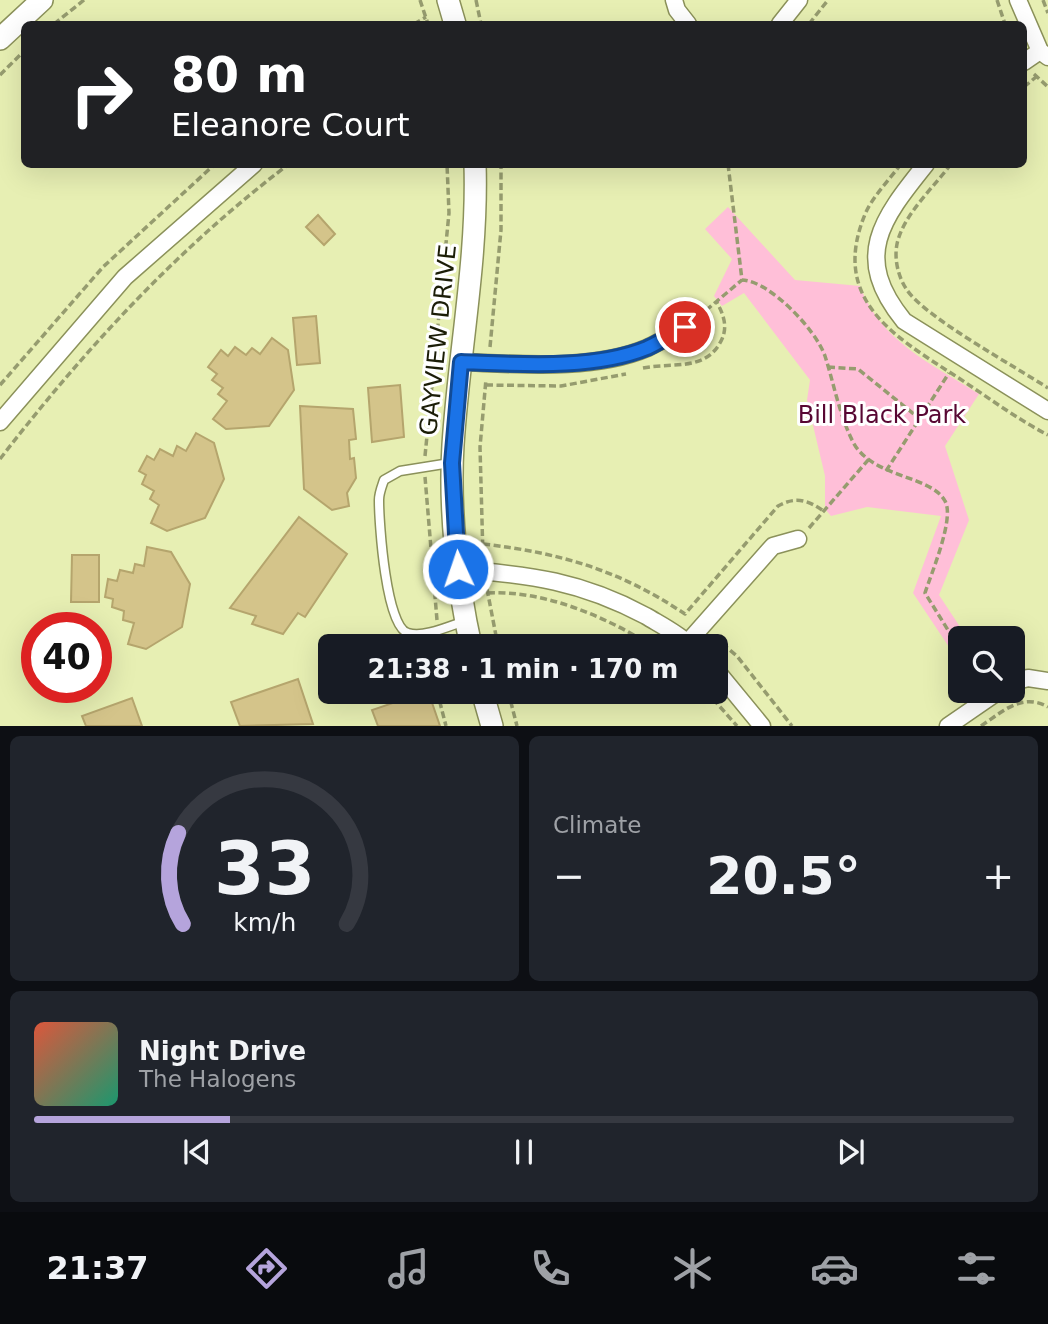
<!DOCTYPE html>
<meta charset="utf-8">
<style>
body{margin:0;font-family:"DejaVu Sans",sans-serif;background:#20242c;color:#f1f3f6;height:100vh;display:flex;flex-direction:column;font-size:26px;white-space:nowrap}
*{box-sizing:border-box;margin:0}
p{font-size:23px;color:#9ea1a6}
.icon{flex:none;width:38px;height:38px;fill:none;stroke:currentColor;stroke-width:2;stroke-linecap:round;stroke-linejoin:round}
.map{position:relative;height:726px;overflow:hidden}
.drawer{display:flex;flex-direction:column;gap:10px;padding:10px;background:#0d0f14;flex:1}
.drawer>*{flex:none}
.banner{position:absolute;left:21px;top:21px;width:1006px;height:147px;border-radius:10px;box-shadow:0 7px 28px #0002;background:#202124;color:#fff;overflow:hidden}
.tools{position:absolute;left:948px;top:626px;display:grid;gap:14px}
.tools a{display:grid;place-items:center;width:77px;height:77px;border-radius:10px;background:#171b24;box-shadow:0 7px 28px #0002;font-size:35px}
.speed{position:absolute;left:21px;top:612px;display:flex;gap:14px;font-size:35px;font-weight:700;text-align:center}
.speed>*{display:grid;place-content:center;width:91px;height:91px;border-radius:50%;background:#171b24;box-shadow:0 7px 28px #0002;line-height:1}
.speed .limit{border:10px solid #d22;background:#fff;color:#111}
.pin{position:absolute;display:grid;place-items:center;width:60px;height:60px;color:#fff;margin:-30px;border:4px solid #fff;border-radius:50%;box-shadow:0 2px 7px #0007}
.me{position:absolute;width:77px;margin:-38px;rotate:357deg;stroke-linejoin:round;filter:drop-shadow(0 0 5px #0008)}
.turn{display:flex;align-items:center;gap:24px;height:147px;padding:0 35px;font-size:32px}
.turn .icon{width:91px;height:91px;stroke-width:2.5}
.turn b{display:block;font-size:49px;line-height:60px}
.big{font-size:52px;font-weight:700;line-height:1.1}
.drawer .tile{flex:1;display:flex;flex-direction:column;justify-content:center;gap:10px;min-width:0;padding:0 24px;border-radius:10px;background:#20242c}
.drawer .dial{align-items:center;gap:0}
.dial svg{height:182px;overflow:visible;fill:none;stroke:#363941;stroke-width:7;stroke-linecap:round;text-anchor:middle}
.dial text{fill:#f1f3f6;stroke:none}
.song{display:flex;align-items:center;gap:21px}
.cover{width:84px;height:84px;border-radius:10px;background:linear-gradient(135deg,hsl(10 70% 55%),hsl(160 70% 35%))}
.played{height:7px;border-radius:4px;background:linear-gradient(90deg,#b5a4dc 20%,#363941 20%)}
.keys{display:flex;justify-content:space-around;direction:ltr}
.heat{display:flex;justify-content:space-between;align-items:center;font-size:38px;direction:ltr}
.drawer .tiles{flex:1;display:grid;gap:10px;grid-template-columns:1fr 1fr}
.tile:last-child{grid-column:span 2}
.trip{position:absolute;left:318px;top:634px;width:410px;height:70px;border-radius:10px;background:#171b24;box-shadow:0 7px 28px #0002;font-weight:700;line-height:70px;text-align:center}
.tabs{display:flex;height:112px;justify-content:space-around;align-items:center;background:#090b0e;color:#9ea1a6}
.tabs .icon{width:49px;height:49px}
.tabs .active{color:#b5a4dc}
.tabs b{font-size:32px;color:#f1f3f6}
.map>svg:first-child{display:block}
.green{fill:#ffbfd8}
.building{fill:#d4c48a;stroke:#b5a56d;stroke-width:2}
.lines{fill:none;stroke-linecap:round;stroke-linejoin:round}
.service-casing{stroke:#8b915a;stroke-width:11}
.minor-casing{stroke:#8b915a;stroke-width:19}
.tertiary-casing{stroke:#8b915a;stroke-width:24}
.path{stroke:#969c6f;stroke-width:3.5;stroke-dasharray:7 3.5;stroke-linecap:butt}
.service{stroke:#fff;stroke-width:8}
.minor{stroke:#fff;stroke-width:16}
.tertiary{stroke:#fff;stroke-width:21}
.route-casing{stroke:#114b97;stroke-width:18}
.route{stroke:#1a73e8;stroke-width:12}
.labels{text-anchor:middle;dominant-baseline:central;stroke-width:6;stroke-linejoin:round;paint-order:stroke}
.street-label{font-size:24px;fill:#1b1d07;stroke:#fff}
.park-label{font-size:24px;fill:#580733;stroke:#fff}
</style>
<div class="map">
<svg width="1048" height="726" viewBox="0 0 1048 726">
<rect width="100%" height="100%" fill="#e7efb3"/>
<path class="green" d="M728 207 795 280 860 286C880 341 932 364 979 394L945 446 969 520 939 595 968 639H961V665L913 593 941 516 867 507 831 516 825 509V476L807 400 810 380 744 293 722 306 714 296 732 259 705 229Z"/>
<g class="building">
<path d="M318 215 335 234 324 245 306 227Z"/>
<path d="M316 316 320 363 297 365 293 318Z"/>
<path d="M272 338 288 350 294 390 269 426 226 429 213 419 227 401 218 394 223 388 212 380 217 374 208 367 221 350 228 356 235 347 246 355 252 348 260 354Z"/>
<path d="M400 385 404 437 372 442 368 388Z"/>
<path d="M300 406 353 409 356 439 349 440 350 459 354 458 356 478 347 493 349 506 332 510 304 489Z"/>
<path d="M196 433 214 443 224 479 205 518 167 531 151 523 159 505 150 499 154 491 142 484 146 475 139 471 147 456 154 460 160 449 173 456 177 446 186 451Z"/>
<path d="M299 517 347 554 305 617 298 613 283 634 252 624 256 616 230 608Z"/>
<path d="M147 547 171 552 190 584 182 627 146 649 128 644 134 623 123 620 124 611 112 607 113 599 105 597 108 579 117 581 120 570 133 573 135 564 144 566Z"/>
<path d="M72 555H99V602H71Z"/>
<path d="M298 679 313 724 240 726 231 702Z"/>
<path d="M428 691 440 726H378L372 710Z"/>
<path d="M132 698 142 726H86L82 716Z"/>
</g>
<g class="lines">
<g class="service-casing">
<path id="service" d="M450 463 400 471 384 480C382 486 379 493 379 500 379 523 386 628 408 633 424 638 449 626 465 621"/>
</g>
<g class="minor-casing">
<g id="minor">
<path d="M674 0 677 10 688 24"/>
<path d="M1018 0 1040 51 1048 57"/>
<path d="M780 24 799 0"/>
<path d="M1024 62 1040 51"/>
<path d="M926 164C881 220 852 257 904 321L1048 411"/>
<path d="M461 362C518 364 593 371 647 348 660 342 673 334 685 327"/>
<path d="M0 422 125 277 254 164"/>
<path d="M458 569C531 575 581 581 646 616 661 625 679 634 691 646"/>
<path d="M688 642 773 546 798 539"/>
<path d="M716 670 762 726"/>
<path d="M1013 682 1028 678 1048 681"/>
<path d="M948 726 999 691"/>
</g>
</g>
<g class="tertiary-casing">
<g id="tertiary">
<path d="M448 0 455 24"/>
<path d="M0 39 42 0"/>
<path d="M471 646C457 584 449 508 453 445 459 351 478 259 475 164"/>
<path d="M482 691 492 726"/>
</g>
</g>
<g class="path">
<path d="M420 0 428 24"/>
<path d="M476 0 481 24"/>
<path d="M997 0 1005 24"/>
<path d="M1043 0 1048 13"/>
<path d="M54 24 84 0"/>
<path d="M414 24 426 17"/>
<path d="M809 24 828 0"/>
<path d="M1034 74 1048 87"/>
<path d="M0 75 24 51"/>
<path d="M1024 87 1036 77"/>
<path d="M728 164 742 280C770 281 816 330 825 356 834 384 839 414 853 442 872 478 931 475 945 501 955 518 931 574 925 593L961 651"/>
<path d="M901 164C890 179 874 195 866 212 829 298 892 335 954 375 985 395 1015 418 1048 435"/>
<path d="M951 164C934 187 903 215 897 244 894 259 898 277 907 290 926 318 1016 367 1048 388"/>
<path d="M698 317 742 280"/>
<path d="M490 347 501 230V164"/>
<path d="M828 367 858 369 920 419"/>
<path d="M643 368C674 362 707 372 722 339 728 326 723 313 716 301"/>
<path d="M0 385 103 267 215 164"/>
<path d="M486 385 561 386 626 374"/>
<path d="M425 456 449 213 447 164"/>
<path d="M0 459C85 349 178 248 289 164"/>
<path d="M886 471 949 373"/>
<path d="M425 477 437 620"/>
<path d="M809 528 869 459"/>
<path d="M483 544C561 553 619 570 685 614L778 506C796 496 808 500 825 512"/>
<path d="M483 557 480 447 486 379"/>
<path d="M487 589 498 646"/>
<path d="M488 593C543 590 605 616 652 646"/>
<path d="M714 637 737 656 792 726"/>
<path d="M437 691 446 726"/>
<path d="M508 691 517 726"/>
<path d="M706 691 737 726"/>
<path d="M981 726C1002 712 1022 692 1048 707"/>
</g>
<use href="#service" class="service"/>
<use href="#minor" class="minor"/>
<use href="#tertiary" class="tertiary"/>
</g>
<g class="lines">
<g class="route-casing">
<path id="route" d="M458 569 452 463 461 362C518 364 593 370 647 348 660 342 673 334 685 327"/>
</g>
<use href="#route" class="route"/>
</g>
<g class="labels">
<g class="street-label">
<text transform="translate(438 340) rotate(-84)">GAYVIEW DRIVE</text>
</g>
<g class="park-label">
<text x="882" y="415">Bill Black Park</text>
</g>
</g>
</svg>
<div class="tools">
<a><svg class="icon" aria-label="search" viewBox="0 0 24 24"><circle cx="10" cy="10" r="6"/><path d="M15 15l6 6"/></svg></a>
</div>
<div class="speed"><div class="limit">40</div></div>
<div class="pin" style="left:685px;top:327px;background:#d93025"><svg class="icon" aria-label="arrive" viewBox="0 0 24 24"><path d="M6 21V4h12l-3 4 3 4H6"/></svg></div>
<svg class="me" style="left:458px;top:569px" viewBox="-20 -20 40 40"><circle r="17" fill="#1a73e8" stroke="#fff" stroke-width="3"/><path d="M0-11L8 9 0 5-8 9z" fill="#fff"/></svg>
<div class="trip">21:38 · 1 min · 170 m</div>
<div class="banner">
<div class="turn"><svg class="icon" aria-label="right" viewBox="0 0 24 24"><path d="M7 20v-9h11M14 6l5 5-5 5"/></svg><div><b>80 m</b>Eleanore Court</div></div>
</div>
</div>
<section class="drawer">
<div class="tiles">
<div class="tile dial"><svg viewBox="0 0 100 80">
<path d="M14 69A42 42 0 1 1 86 69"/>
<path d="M14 69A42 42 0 0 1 12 29" stroke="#b5a4dc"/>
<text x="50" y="56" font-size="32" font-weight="700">33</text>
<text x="50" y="72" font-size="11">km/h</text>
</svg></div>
<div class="tile"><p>Climate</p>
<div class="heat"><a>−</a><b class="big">20.5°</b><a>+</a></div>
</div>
<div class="tile">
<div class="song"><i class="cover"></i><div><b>Night Drive</b><p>The Halogens</p></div></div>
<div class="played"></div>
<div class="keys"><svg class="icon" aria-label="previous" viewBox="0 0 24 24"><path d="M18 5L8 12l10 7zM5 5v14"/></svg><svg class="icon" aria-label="pause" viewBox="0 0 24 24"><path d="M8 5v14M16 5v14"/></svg><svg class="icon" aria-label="next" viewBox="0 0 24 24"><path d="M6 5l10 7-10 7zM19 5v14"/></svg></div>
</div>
</div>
</section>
<nav class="tabs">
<b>21:37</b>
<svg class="icon active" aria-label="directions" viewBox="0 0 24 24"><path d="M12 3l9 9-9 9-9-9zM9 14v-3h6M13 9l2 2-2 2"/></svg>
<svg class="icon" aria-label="music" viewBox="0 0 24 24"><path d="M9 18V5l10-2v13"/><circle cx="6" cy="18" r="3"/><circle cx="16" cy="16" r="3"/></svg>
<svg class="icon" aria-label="phone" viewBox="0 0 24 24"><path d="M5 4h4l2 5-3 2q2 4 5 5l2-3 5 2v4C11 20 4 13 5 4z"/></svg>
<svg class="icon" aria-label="climate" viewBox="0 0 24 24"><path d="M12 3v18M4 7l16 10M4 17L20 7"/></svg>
<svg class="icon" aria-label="car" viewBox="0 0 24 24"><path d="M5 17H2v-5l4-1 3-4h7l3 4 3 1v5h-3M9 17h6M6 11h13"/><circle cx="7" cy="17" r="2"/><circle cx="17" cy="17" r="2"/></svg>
<svg class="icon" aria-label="filters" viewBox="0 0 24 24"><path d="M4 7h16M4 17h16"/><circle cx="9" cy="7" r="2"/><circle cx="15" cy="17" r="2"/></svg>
</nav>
